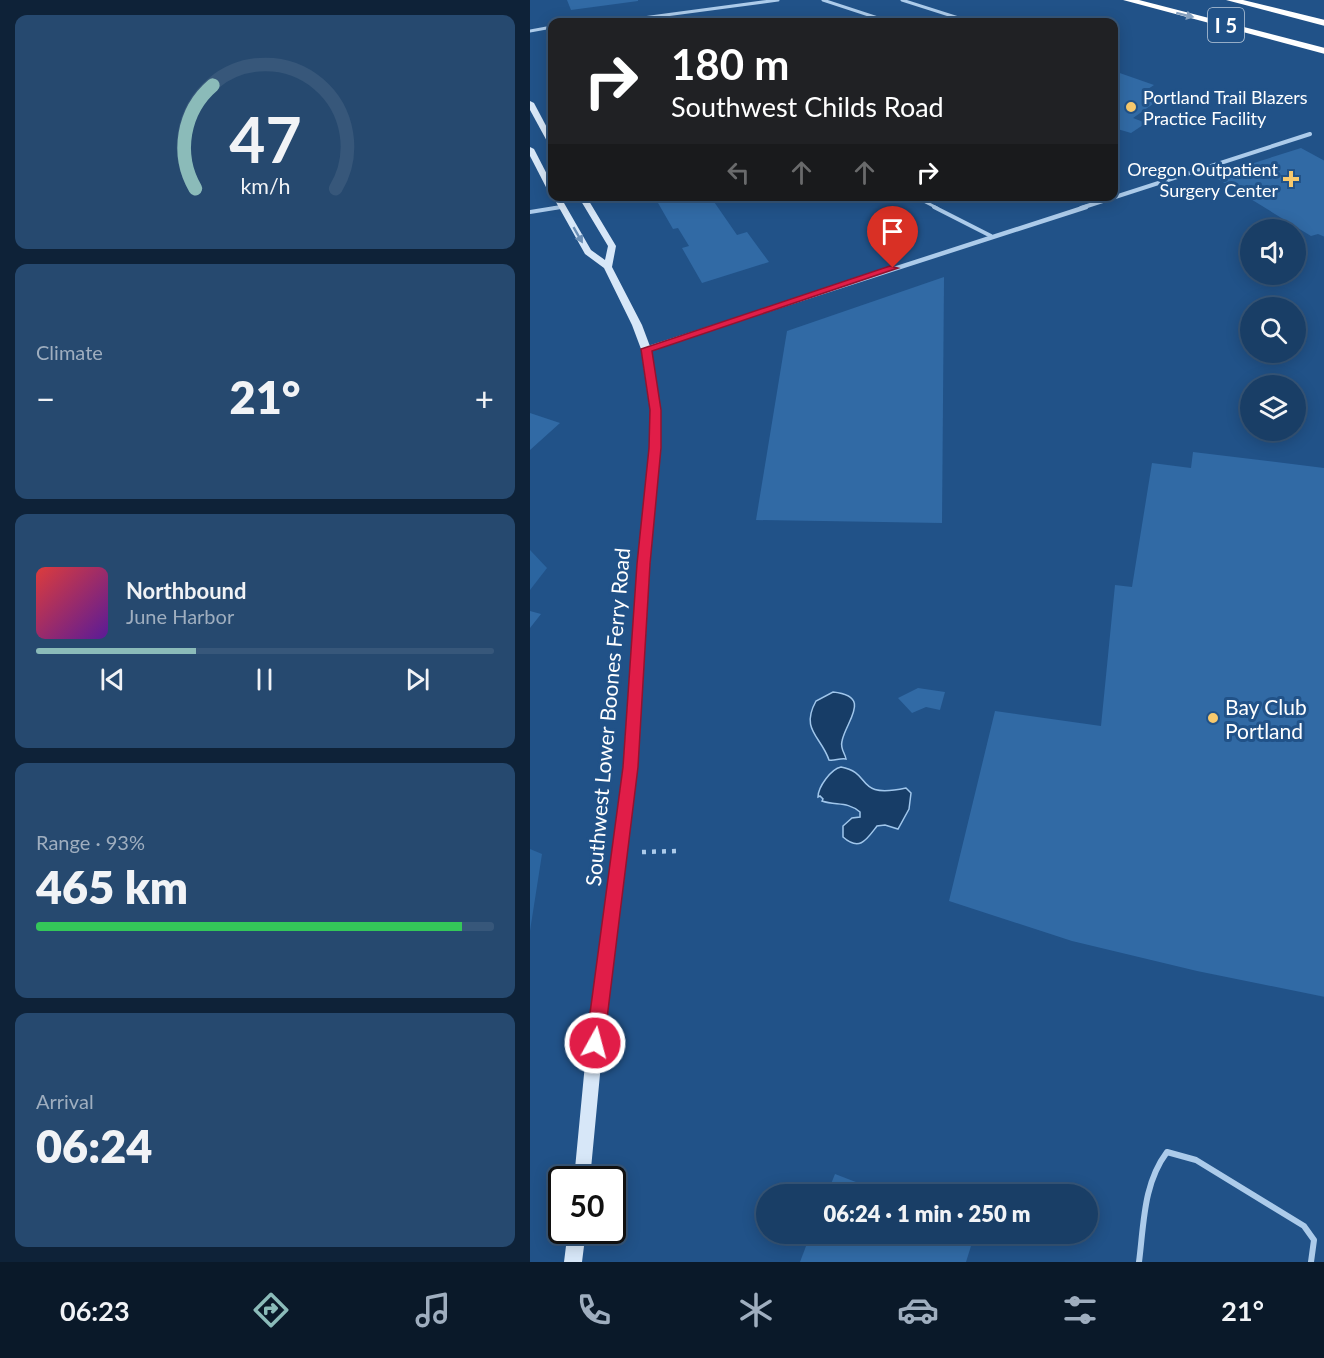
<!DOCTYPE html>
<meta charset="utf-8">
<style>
body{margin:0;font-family:Lato,sans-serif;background:#26496f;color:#f1f3f6;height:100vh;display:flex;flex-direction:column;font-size:22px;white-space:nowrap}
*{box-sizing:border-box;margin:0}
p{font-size:20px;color:#9faebf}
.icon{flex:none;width:33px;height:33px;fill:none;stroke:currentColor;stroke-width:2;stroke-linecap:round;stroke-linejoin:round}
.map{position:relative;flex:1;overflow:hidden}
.drawer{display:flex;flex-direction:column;gap:15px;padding:15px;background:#0e2238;width:530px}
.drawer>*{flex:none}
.banner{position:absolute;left:18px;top:18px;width:570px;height:183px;border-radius:12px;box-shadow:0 3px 15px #0003,0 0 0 2px #37577a;background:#202124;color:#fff;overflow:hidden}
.fabs{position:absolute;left:710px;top:219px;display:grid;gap:12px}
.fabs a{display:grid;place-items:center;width:66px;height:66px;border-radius:50%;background:#193e66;box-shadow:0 3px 15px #0003,0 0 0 2px #37577a;font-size:30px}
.speed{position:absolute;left:18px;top:1166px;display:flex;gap:12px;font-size:30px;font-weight:700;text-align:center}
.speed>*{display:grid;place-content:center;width:78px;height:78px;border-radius:50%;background:#193e66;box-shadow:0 3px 15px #0003,0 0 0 2px #37577a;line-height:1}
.speed .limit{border:3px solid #111;border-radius:9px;background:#fff;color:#111}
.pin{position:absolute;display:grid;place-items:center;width:51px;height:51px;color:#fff;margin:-62px -26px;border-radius:50% 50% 50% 0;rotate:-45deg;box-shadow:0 0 6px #0007}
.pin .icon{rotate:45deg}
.me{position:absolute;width:66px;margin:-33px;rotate:7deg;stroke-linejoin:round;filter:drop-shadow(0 0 4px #0008)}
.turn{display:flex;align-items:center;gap:21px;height:126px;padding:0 24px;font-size:27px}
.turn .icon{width:78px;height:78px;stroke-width:2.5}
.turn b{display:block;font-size:42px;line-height:51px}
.lanes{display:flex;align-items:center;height:57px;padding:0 24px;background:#0003;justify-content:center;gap:30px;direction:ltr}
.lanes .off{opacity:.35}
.big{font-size:45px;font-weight:800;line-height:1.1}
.drawer .tile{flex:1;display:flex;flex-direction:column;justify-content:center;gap:9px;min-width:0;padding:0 21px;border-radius:12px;background:#26496f}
.drawer .dial{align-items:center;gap:0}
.dial svg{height:156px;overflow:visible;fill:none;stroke:#37577a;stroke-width:7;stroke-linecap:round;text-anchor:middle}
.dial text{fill:#f1f3f6;stroke:none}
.song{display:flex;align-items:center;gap:18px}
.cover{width:72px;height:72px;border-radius:9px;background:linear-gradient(135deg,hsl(0 70% 55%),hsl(270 70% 35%))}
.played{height:6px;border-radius:3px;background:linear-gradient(90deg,#8bbbb9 35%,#37577a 35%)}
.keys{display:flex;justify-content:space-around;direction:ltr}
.heat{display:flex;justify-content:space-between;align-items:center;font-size:33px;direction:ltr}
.charge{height:9px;border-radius:4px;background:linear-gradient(90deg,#34c759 93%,#37577a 0)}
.trip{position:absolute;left:226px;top:1184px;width:342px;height:60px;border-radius:30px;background:#193e66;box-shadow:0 3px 15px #0003,0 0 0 2px #37577a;font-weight:800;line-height:60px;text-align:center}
.menu{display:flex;height:96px;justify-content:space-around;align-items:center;background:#0a1929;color:#9faebf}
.menu .icon{width:42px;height:42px}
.menu .selected{color:#8bbbb9}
.menu b{font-size:27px;color:#f1f3f6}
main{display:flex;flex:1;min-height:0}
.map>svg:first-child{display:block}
.green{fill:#2b65a0}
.water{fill:#173d67;stroke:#a0c6eb;stroke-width:1.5}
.building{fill:#316aa5}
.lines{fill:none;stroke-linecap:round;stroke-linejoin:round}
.path{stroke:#accbea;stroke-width:4.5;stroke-dasharray:4 6;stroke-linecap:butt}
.service-far2{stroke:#accbea;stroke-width:3}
.service-far1{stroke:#accbea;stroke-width:4}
.service{stroke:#accbea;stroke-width:6}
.minor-far1{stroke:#accbea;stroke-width:4}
.minor{stroke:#accbea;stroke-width:4.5}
.secondary{fill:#d7e7f8;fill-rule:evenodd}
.motorway{fill:#fff;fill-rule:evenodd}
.oneway{fill:#85a0be}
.oneway2{fill:#6a8eb5}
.route{fill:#e11d48;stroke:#92132f;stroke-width:1.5}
.poi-dot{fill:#f7c96d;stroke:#215288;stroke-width:2}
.labels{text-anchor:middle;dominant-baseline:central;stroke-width:6;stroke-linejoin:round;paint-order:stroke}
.far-poi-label{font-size:18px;fill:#fff;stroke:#215288;text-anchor:start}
.shield{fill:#215288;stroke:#bccbdb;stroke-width:1.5}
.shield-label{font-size:20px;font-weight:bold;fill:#fff}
.poi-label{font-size:21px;fill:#fff;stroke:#215288;text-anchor:start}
.street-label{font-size:21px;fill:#fff;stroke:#215288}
</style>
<main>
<section class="drawer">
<div class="tile dial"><svg viewBox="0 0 100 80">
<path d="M14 69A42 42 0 1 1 86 69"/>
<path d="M14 69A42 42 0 0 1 23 16" stroke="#8bbbb9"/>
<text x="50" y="56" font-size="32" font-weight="700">47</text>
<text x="50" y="72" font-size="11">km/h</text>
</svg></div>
<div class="tile"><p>Climate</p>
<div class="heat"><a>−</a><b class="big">21°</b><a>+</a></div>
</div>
<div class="tile">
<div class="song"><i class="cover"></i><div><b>Northbound</b><p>June Harbor</p></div></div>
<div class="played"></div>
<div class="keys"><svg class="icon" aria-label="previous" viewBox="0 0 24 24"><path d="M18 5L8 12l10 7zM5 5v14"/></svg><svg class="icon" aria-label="pause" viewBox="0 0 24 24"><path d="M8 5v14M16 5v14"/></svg><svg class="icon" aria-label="next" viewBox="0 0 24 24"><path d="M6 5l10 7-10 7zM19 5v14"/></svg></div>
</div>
<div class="tile"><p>Range · 93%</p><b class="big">465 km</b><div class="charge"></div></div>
<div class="tile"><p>Arrival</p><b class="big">06:24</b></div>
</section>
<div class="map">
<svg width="795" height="1262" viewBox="0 0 795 1262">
<rect width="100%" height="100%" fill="#215288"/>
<g class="green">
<path d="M0 550 17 568 0 590Z"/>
<path d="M0 849 12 854 0 931Z"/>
</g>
<g class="water">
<path d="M303 692C343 696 316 721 312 741 310 749 315 753 316 759 309 758 305 761 299 760 291 736 270 730 286 701Z"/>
<path d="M311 767C344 773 323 799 376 788L381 793 379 809 368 829 355 825 347 826C337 839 330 852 313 837V826L322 818 330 817V812C317 801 306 806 292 801L293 799 290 796 288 797C288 787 301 769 311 767Z"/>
</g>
<g class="building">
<path d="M37 0H108V1L41 10Z"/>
<path d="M584 71 624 85 615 91 633 97 603 118 616 123 601 133 584 128Z"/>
<path d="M771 148 795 161V237L788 234 781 236 683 176Z"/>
<path d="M124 196H180L207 235 217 232 239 262 172 283 152 248 159 246 148 228 143 229Z"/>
<path d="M414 277 412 523 226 520 257 331Z"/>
<path d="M0 413 30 423 0 450Z"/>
<path d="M663 452 795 468V997L667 971 542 941 419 901 465 711 571 726 585 585 602 587 622 463 661 468Z"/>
<path d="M0 611 11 614 0 628Z"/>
<path d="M388 688 415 692 410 710 396 707 382 713 368 698Z"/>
<path d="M305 1174 357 1194H297Z"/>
<path d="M281 1233H445L436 1262H270Z"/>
</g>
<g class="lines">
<path class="path" d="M112 852 147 851"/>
<g class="service-far2">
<path d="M293 0 360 22"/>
<path d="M372 0 441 22"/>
<path d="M52 22 78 18 98 20 248 0"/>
<path d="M0 31 22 27"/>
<path d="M384 196 407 208"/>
<path d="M24 208 31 207"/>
</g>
<g class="service-far1">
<path d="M404 207 461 236"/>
<path d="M0 212 31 207"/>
</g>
<path class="service" d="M609 1262C614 1224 613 1184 637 1152L666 1160 774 1226 784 1240 781 1262"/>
<path class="minor-far1" d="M551 208 780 134"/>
<path class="minor" d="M116 349 556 207"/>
<g class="secondary">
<path d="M0 101 4 103 22 137V145L18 143 0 110Z"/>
<path d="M0 147 4 149 22 184V193L18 191 0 156Z"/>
<path d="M22 195 30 196 61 250 75 260 78 246 48 196H56L86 246 82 267 112 325 121 349 130 410V448L120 564 107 767 73 1043 60 1179H44L57 1043 93 767 108 564 120 448V410L111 349 102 325 74 268 55 254Z"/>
<path d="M38 1230H56L52 1262H34Z"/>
</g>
<g class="motorway">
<path d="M593 0H609L795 48V54Z"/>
<path d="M696 0H713L795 20V26Z"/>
</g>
</g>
<defs><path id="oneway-solid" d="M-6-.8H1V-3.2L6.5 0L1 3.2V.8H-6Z" transform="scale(1.5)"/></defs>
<use class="oneway" href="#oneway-solid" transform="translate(655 15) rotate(14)"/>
<use class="oneway2" href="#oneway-solid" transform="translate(48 235) rotate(60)"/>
<path class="route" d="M360 266 368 268 122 351 131 410V448L120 564 108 767 74 1043 72 1049 65 1051 59 1049 56 1043 93 767 107 564 119 448 120 410 111 349Z"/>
<g class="poi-dot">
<circle cx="601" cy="107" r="6"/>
<path d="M758 170h6v6h6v6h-6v6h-6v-6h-6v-6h6z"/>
<circle cx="683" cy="718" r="6"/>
</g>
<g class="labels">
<g class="far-poi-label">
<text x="613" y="97">Portland Trail Blazers<tspan x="613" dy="21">Practice Facility</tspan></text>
<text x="748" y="169" text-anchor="end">Oregon Outpatient<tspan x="748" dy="21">Surgery Center</tspan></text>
</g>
<rect class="shield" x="678" y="8" width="36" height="34" rx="4.5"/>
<g class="shield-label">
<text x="696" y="25">I 5</text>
</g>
<g class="poi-label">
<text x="695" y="706">Bay Club<tspan x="695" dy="24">Portland</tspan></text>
</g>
<g class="street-label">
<text transform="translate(77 717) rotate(-85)">Southwest Lower Boones Ferry Road</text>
</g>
</g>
</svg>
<div class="fabs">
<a><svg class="icon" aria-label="sound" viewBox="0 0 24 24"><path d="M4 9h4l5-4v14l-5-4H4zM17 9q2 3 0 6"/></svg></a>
<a><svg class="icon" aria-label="search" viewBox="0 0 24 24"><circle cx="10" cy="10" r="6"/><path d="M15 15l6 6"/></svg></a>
<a><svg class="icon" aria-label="layers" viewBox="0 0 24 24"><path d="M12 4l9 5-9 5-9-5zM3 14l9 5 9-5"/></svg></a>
</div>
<div class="speed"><div class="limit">50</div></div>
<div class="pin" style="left:363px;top:268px;background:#d93025"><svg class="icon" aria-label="arrive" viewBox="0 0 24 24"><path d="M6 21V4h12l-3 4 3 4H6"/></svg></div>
<svg class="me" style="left:65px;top:1043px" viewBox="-20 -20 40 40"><circle r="17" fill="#e11d48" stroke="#fff" stroke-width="3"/><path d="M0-11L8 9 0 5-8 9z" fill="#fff"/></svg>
<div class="trip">06:24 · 1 min · 250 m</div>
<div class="banner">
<div class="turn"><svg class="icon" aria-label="right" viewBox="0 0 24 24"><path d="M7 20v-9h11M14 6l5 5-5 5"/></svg><div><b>180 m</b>Southwest Childs Road</div></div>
<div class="lanes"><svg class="icon off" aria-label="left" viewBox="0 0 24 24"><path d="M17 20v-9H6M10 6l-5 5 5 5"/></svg><svg class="icon off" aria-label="ahead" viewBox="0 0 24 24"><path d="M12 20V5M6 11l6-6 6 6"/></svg><svg class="icon off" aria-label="ahead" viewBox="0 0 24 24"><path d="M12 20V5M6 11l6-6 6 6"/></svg><svg class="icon" aria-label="right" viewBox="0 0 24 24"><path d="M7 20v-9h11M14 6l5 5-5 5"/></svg></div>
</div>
</div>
</main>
<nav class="menu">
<b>06:23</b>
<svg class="icon selected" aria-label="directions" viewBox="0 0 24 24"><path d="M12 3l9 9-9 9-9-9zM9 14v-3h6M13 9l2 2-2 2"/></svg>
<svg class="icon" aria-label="music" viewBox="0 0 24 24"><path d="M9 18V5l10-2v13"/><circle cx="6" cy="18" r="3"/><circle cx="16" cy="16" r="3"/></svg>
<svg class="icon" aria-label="phone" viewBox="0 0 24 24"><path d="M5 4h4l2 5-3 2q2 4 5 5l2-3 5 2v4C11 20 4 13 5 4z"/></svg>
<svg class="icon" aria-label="climate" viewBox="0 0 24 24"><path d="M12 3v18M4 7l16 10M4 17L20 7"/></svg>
<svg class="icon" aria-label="car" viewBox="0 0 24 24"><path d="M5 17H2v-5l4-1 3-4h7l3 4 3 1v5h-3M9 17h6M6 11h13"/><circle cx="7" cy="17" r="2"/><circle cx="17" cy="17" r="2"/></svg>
<svg class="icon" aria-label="filters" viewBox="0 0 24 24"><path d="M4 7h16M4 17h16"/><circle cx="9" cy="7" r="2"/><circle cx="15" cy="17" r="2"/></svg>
<b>21°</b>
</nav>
